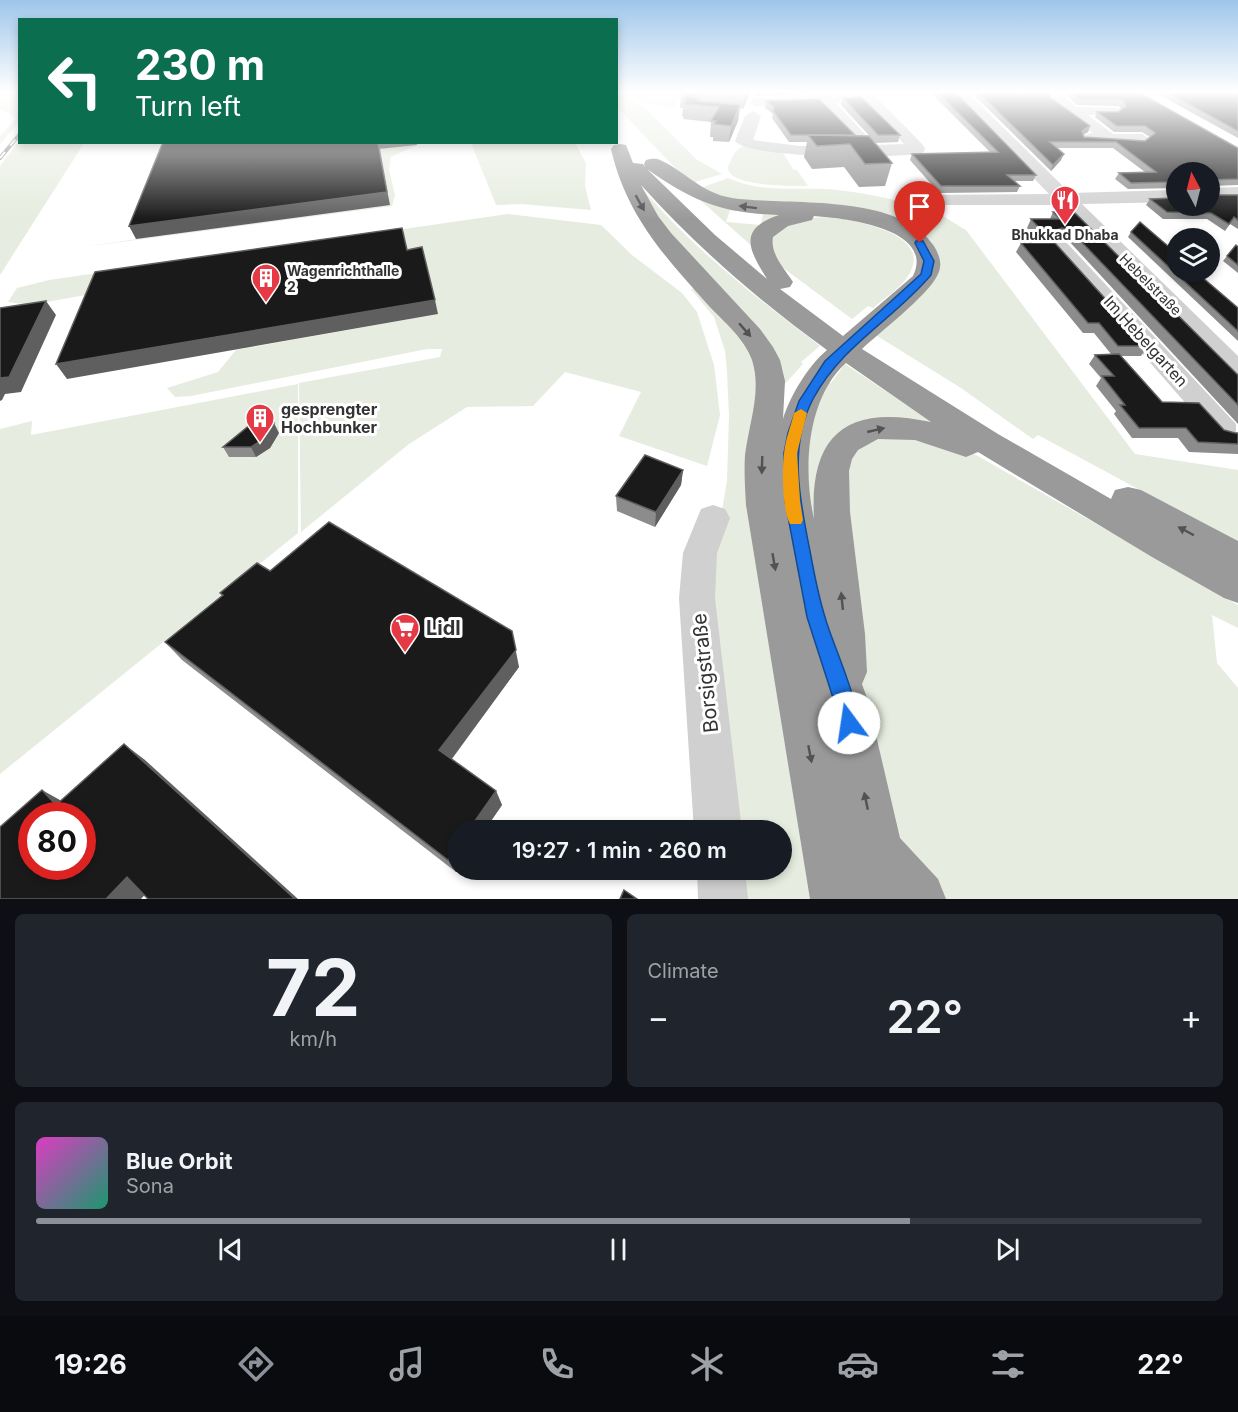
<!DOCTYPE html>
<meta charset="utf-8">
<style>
body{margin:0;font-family:Inter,sans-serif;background:#20242c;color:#f1f3f6;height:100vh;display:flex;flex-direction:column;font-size:22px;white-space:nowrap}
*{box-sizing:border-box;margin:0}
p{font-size:20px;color:#9ea1a6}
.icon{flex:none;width:33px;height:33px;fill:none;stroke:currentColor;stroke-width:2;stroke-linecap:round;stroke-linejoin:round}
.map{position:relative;height:899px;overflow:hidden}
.drawer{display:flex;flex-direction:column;gap:15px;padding:15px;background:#0d0f14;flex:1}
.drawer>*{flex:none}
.guide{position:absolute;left:18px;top:18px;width:600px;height:126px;border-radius:0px;box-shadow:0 3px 9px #0003;background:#0b6e4f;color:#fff;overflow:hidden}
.needle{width:39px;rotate:353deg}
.tools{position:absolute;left:1166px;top:162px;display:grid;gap:12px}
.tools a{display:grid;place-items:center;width:54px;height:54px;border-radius:50%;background:#171b24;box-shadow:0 3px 9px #0003;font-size:30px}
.speed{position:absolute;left:18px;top:802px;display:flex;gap:12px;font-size:30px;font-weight:700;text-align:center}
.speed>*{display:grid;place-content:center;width:78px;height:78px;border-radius:50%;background:#171b24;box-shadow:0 3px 9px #0003;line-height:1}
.speed .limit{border:9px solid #d22;background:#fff;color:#111}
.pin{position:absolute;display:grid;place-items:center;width:51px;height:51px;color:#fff;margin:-62px -26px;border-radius:50% 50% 50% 0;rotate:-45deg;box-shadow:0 0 6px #0007}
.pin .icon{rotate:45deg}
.me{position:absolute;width:66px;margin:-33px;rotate:346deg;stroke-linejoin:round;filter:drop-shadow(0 0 4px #0008)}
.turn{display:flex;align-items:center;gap:21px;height:126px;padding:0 18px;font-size:27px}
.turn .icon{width:78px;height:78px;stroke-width:2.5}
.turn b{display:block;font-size:42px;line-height:51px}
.big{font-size:45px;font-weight:600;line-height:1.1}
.drawer .card{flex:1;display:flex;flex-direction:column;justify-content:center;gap:9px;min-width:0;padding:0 21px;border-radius:9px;background:#20242c}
.drawer .dial{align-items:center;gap:0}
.dial b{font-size:78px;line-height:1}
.song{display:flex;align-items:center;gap:18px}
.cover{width:72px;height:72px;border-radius:9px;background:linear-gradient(135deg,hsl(310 70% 55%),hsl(160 70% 35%))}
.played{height:6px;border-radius:3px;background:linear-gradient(90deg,#8c9099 75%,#363941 75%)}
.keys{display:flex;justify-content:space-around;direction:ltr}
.heat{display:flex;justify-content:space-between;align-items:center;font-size:33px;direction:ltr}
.drawer .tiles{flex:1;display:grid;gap:15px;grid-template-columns:1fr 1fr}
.card:last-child{grid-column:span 2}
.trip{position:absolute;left:447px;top:820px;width:345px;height:60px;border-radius:30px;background:#171b24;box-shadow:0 3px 9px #0003;font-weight:600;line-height:60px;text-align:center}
.menu{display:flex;height:96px;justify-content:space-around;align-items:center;background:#090b0e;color:#9ea1a6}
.menu .icon{width:42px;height:42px}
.menu .active{color:#8c9099}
.menu b{font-size:27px;color:#f1f3f6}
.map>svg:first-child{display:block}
.green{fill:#e6ecdf;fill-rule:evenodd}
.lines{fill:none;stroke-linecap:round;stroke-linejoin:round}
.minor{fill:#d0d0d0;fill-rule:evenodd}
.highway{fill:#9a9a9a;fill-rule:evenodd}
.rail-casing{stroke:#888;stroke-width:4}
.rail{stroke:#fff;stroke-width:2;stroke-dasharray:8;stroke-linecap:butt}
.wall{fill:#8c8c8c}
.shaded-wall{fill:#5f5f5f}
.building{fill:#1a1a1a;stroke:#5f5f5f;stroke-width:1.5;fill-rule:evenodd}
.oneway{fill:#525252}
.route{fill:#1a73e8;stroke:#114b97;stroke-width:1.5}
.slow{fill:#f59e0b}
.labels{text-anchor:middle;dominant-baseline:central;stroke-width:6;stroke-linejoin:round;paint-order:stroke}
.far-poi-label{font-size:14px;font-weight:bold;fill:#333;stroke:#fff}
.far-street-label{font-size:14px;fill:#333;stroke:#fff}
.street-label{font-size:16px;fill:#333;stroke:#fff}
.poi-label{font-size:16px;font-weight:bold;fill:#333;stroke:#fff;text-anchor:start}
.near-poi-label{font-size:20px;font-weight:bold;fill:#333;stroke:#fff;text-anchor:start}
.near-street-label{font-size:20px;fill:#333;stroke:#fff}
</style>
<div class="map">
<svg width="1238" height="899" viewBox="0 0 1238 899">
<rect width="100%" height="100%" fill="#fff"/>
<g class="green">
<path d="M0 93H19L20 121 0 144V136L16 118 0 109Z"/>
<path d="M622 93 637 105 644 107 696 159 722 174 695 182 680 173 617 107 616 94Z"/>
<path d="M683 93 673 108 642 103 631 94Z"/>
<path d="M19 141 84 143 0 275V166Z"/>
<path d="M416 143H421L391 157 389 170 395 195 392 206 83 247 137 239 379 149 416 145Z"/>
<path d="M471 143H575L586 163 585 186 591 210 521 204 496 205Z"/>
<path d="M743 146 782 151 793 169 797 170 808 186C795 186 719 187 729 164 733 156 735 150 743 146Z"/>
<path d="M728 178C758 192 792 188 824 189 851 190 909 201 933 211 945 216 955 224 966 230L1135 454 1238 470V543L1038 435 1033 439 961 388 874 334 930 281 903 226 754 206 695 190Z"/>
<path d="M636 185H639C691 247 755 297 820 346L801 362 803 364 783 386 689 262Z"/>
<path d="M699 199 791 212 754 248ZM730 210 763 214 761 225 726 222Z"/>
<path d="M508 214 601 225 632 255 682 293 697 312 714 365 720 415 707 466 619 436 641 392 565 372 533 406 467 407 409 444 301 532 299 383 440 357 442 349H427L191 396 175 397 167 388 218 372 236 350 438 314 102 292 30 305 8 302 17 288 49 280Z"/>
<path d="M830 217C852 220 926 232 912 268 906 285 886 297 873 308L868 306 852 319 778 264 769 237C781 220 811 217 830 217Z"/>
<path d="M702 287 758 353 818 899H743L740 870H782V831H736L712 569 727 481 729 416 727 371 725 351 714 317 691 289Z"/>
<path d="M845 364 938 426 853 431 833 620 799 447 825 382 831 383Z"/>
<path d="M298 384V533L0 774V429L32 421 31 435Z"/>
<path d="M873 436 950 443 976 455 1238 605V628L1212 615 1217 663 1238 688V899H934L898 846 866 715 857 648 843 462Z"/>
</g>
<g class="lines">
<g class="minor">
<path d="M952 93H968L1070 193 1176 190V202L1082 204 1238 356V379L1229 377 1060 205H905L903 201 905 197 912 195 1049 194Z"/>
<path d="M1046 93H1060L1076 107 1119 108 1121 111 1114 115H1088L1113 134H1142L1150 139 1142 144 1083 141 1081 138 1083 135 1093 133 1050 101Z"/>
<path d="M862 94 876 97 923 145 925 149 923 153C898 159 749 159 735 141L745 116 753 111 761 116 753 140 800 146 858 145 819 104 756 106 749 102 756 98ZM862 102 866 103 904 144 875 145 836 103Z"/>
<path d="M1238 187V199L1209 200V188Z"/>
<path d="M1058 239 1065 241 1236 424V438L1226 441 1216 438 1051 249 1048 245 1051 241Z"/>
<path d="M713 505 725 509 730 518 717 553 715 598 742 831H694L679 598 683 553 701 509Z"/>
<path d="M697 870H745L748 899H698Z"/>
</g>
<path class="highway" d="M620 144 626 145 633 163 643 164 645 167 644 164 646 160C651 159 655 158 660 160 685 171 701 193 732 198 788 206 898 192 934 246 940 256 943 266 937 276 927 296 880 332 862 349L998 434 1111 499 1115 490 1128 487 1141 490 1238 541V603L1224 598 1152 557 978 452 966 457 915 440 878 439 858 450 852 459 849 471 850 512 865 634 867 672 862 684 868 701 900 838 938 879 946 899H810L746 505C745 488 744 471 745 455 749 423 762 391 752 360 744 338 724 322 709 306 665 257 626 215 611 149L614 145ZM647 169C694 202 721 213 779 215 737 229 749 250 767 279L715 235ZM641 185C697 247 759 301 827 350 808 366 790 396 783 419L785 381 780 360 773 347 760 329 671 233 658 216ZM814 216C843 218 936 228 913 276L843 336 780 289 790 287 793 282C784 268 770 254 773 237L788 226 812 220ZM846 363 931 422C848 404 809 433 814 519 803 471 806 399 846 363Z"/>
<g class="rail-casing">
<path id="rail" d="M0 158 20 134"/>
</g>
<use href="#rail" class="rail"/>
</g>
<g class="wall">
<path d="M681 93H750L743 109 740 108 738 121 729 142 713 141V137H710L711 122 683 119 684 117H682L683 108H680Z"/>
<path d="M755 93H816L756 96Z"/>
<path d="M931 93H956L1036 175 1033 181H1014L1020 186 1017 192 939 193 910 160 912 154 990 152Z"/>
<path d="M972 93H1049L1051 98 1090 126 1088 132 1083 134 1084 137 1145 141 1150 137 1142 132H1114L1095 117 1097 112H1118L1121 109 1119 106 1077 105 1064 93H1140L1238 148V185L1211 186V195H1238V229L1230 224 1225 231 1207 219H1163L1146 205 1150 199 1209 206 1176 172V188L1128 189 1115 179 1119 173 1145 172 1113 148H1057L1061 160 1051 171Z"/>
<path d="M1156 93H1238V138Z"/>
<path d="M843 98 900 135 898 142 876 143 841 105Z"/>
<path d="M766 101 855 135 854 136 892 163 885 186 859 187 844 167 812 169 804 157 807 142H789L772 118 773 114 765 108Z"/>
<path d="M1053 212 1238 375V424L1067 239 1057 237 1052 239 1148 346 1141 356H1121L1162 402 1224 430 1235 433H1238V454L1189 452 1178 438H1132L1114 414 1116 411 1096 386 1101 378 1089 364 1095 355 1111 354 1094 333H1083L1016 252 1021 243H1041L1027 228 1031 219H1050Z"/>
<path d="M1131 232 1238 308V341L1128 237Z"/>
<path d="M1236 245 1238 247V273L1223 261Z"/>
<path d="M279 433 270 448 256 457H229L223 447Z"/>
<path d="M683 470 681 485 655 527 617 511 616 496Z"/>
<path d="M270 571 519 667 452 759 496 791 502 805 456 872 182 660 165 642 222 596 220 593Z"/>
</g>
<g class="shaded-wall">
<path d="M696 93H700L699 105 692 96Z"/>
<path d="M745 93H750L743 109Z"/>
<path d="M740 105 738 121 729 142 731 126Z"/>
<path d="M1090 126 1088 132 1079 137 1082 131Z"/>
<path d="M378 142H416L417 145 379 149 390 205 136 239 129 226Z"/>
<path d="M1064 154 1061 160 1051 171 1053 165Z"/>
<path d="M1062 228 1057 237 1049 240 1053 231Z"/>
<path d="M435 300 438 314 67 379 56 364Z"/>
<path d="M46 301 56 315 21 392 5 394 2 400 0 401V378Z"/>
<path d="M274 423 279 433 270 448 256 457 251 447Z"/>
<path d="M683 470 681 485 655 527 656 512Z"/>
<path d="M512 631 519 667 447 765 439 750Z"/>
<path d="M124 744 145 760 298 899H295Z"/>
<path d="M42 790 67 804 56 805Z"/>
<path d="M496 791 502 805 484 831H468Z"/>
<path d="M458 846V870L456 872 448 860Z"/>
<path d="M127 877 150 889 141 899H106Z"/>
</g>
<g class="building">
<path d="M688 93H696L692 96 700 101 740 105 731 126 714 124 716 121H711L719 107 684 104 686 101H683Z"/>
<path d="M938 93H956L1036 175H1007L1020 186H941L912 154 998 152Z"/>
<path d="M979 93H1049L1051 98 1090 126 1082 131 1084 137 1145 141 1155 133 1145 126H1117L1097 112H1118L1126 106 1122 100 1079 99 1072 93H1140L1238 148V179L1211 180V195H1238V220L1234 217 1229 224 1211 213 1167 212 1150 199 1176 198V206H1209V172H1176V182L1131 183 1119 173 1156 172 1116 142H1050L1064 154 1053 165Z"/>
<path d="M1168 93H1238V131Z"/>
<path d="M861 97 900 135H878L843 98Z"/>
<path d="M819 99 855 135H791L773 111 774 107 766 101Z"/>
<path d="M808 135 869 136 892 163 865 164 850 144 817 146Z"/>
<path d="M163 142H378L387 192 129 226Z"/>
<path d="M1053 212H1074L1238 375V405L1071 231 1062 228 1053 231 1050 236 1054 242 1148 346H1118L1099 323H1088L1021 243H1053L1031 219H1060Z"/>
<path d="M1140 222 1176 253V272H1196L1238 308V331L1131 232Z"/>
<path d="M402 228 407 250 422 247 435 300 56 364 95 272Z"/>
<path d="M1236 245 1238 247V265L1227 256Z"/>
<path d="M46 301 9 377 0 378V308Z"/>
<path d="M1119 354 1162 402 1199 403 1224 430 1235 433H1238V444L1198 442 1186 428H1139L1120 405H1125L1102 376H1114L1095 355Z"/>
<path d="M274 423 265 438 251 447H223L251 424Z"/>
<path d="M645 455 683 470 656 512 616 496Z"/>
<path d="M329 522 512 631 516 650 439 750 496 791 468 831H458V846L448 860 165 642 223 595 220 593 257 563 270 571Z"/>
<path d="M124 744 295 899H148L127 877 106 899H0V827L42 790 56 805ZM32 816H82V867H32Z"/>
<path d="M624 890 637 899H620Z"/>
</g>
<defs><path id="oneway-solid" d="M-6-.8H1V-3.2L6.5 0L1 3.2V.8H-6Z" transform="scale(1.5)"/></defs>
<g class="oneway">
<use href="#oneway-solid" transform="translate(640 203) rotate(61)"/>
<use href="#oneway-solid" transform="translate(748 207) rotate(-173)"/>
<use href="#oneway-solid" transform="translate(745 330) rotate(49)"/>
<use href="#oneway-solid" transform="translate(876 430) rotate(-13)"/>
<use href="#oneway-solid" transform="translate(762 465) rotate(92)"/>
<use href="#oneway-solid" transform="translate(1186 531) rotate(-152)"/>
<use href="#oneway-solid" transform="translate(774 562) rotate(80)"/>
<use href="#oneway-solid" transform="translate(842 601) rotate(-96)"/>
<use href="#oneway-solid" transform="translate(810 754) rotate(79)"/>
<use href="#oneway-solid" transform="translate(866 801) rotate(-102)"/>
</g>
<linearGradient id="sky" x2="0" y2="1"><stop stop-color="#9ec6ea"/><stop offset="0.42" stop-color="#fff"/><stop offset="1" stop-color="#fff" stop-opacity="0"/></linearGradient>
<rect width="1238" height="219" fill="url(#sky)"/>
<path class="route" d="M916 241H923L934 261 931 275C893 320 842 345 813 399 788 447 800 501 810 551 814 573 818 595 825 617 831 641 864 710 856 729L849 732 843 729 807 617 785 501 784 453 788 433 799 401 825 361 921 274 924 261 915 243Z"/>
<path class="slow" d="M801 409 807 413 797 453 800 501 803 520 801 524H790C782 509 782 471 784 454 785 440 791 426 794 413Z"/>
<defs>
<g id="restaurant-pin" transform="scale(1.5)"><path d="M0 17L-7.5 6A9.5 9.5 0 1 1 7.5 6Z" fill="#e63946" stroke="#fff"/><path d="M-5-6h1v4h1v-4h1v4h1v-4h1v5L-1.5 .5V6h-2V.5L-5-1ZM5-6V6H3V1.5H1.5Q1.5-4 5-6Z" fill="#fff"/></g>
<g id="building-pin" transform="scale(1.5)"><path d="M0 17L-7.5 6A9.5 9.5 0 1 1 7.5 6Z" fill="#e63946" stroke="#fff"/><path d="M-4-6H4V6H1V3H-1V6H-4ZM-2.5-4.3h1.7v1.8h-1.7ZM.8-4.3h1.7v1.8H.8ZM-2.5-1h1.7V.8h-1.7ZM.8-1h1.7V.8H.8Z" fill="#fff"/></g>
<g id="supermarket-pin" transform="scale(1.5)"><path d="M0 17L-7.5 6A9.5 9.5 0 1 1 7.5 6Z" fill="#e63946" stroke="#fff"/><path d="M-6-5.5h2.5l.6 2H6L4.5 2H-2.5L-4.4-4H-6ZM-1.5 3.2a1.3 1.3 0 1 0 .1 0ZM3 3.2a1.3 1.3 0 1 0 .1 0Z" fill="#fff"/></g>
</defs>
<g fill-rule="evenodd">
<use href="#restaurant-pin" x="1065" y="200"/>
<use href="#building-pin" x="266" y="278"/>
<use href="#building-pin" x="260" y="418"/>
<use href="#supermarket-pin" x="405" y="628"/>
</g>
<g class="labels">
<g class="far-poi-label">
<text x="1065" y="234">Bhukkad Dhaba</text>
<text x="287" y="270" text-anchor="start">Wagenrichthalle<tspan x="287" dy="16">2</tspan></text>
</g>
<g class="far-street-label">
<text transform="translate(1151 284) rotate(45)">Hebelstraße</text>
</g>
<g class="street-label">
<text transform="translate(1146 341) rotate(48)">Im Hebelgarten</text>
</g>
<g class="poi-label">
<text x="281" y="409">gesprengter<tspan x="281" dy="18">Hochbunker</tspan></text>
</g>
<g class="near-poi-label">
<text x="426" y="628">Lidl</text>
</g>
<g class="near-street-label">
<text transform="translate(705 673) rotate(-96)">Borsigstraße</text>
</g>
</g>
</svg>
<div class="tools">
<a><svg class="needle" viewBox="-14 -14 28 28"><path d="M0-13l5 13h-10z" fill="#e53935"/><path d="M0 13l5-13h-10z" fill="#9ea1a6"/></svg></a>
<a><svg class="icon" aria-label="layers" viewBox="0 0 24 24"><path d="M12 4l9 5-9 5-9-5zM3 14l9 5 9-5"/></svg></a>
</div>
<div class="speed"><div class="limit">80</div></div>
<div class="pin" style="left:920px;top:243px;background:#d93025"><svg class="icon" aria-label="arrive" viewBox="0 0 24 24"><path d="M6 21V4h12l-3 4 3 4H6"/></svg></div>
<svg class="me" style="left:849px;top:723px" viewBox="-20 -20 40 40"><circle r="19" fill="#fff"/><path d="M0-13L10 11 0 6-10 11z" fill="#1a73e8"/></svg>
<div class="trip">19:27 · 1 min · 260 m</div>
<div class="guide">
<div class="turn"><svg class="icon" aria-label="left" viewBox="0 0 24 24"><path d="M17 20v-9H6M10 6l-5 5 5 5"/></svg><div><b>230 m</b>Turn left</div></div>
</div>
</div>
<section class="drawer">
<div class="tiles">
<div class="card dial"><b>72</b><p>km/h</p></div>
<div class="card"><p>Climate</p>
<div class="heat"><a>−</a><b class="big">22°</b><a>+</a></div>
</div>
<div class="card">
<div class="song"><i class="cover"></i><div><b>Blue Orbit</b><p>Sona</p></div></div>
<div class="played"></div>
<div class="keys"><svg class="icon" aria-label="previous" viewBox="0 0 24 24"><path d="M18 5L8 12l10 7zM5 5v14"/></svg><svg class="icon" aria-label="pause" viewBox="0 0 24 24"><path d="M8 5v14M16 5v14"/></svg><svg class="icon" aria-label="next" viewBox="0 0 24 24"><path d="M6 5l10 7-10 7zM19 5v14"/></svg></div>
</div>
</div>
</section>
<nav class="menu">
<b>19:26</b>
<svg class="icon active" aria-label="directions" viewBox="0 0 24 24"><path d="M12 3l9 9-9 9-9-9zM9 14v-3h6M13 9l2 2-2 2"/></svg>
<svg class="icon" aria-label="music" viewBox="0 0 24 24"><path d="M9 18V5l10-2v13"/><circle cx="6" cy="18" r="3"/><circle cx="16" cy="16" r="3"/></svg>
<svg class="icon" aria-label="phone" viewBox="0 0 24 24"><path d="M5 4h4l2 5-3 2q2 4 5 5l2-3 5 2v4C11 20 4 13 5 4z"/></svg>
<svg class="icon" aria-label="climate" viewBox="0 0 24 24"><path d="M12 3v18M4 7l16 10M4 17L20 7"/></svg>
<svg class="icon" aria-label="car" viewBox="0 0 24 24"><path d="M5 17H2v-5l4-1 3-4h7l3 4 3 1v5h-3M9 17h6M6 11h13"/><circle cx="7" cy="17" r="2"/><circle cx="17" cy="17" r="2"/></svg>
<svg class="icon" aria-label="filters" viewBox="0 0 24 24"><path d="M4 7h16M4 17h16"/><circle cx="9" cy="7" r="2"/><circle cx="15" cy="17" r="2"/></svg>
<b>22°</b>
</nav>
